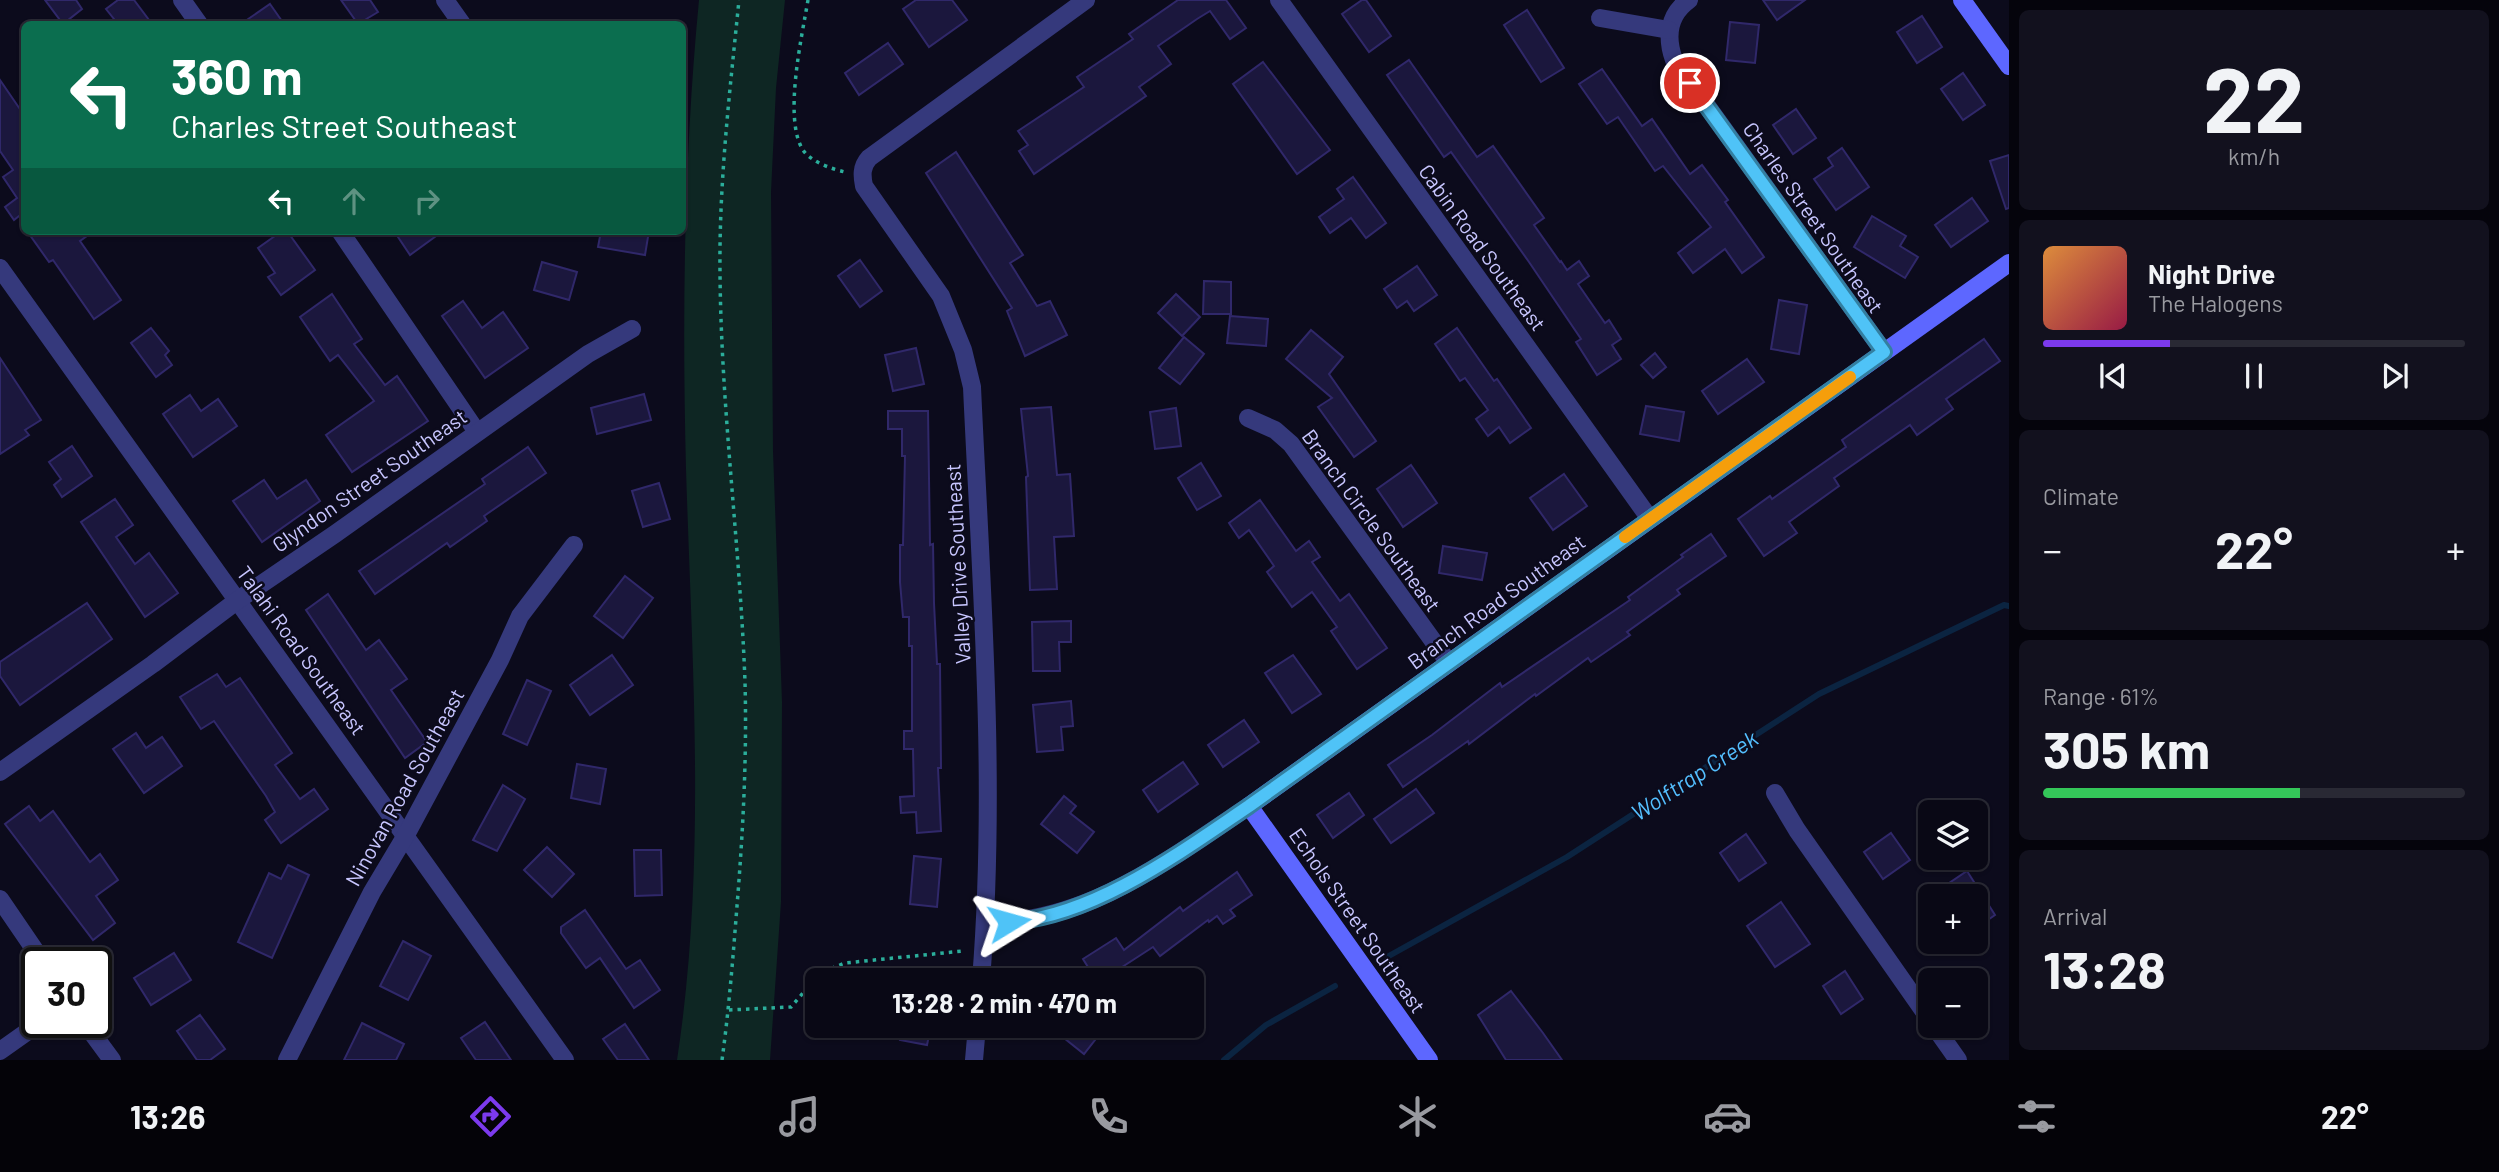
<!DOCTYPE html>
<meta charset="utf-8">
<style>
body{margin:0;font-family:Barlow,sans-serif;background:#12111e;color:#f1f3f6;height:100vh;display:flex;flex-direction:column;font-size:26px;white-space:nowrap}
*{box-sizing:border-box;margin:0}
p{font-size:23px;color:#999aa0}
.icon{flex:none;width:38px;height:38px;fill:none;stroke:currentColor;stroke-width:2;stroke-linecap:round;stroke-linejoin:round}
.map{position:relative;flex:1;overflow:hidden}
.details{display:flex;flex-direction:column;gap:10px;padding:10px;background:#05040c;width:490px}
.details>*{flex:none}
.banner{position:absolute;left:21px;top:21px;width:665px;height:214px;border-radius:10px;box-shadow:0 2px 5px #0004,0 0 0 2px #292934;background:#0b6e4f;color:#fff;overflow:hidden}
.tools{position:absolute;left:1918px;top:800px;display:grid;gap:14px}
.tools a{display:grid;place-items:center;width:70px;height:70px;border-radius:10px;background:#090815;box-shadow:0 2px 5px #0004,0 0 0 2px #292934;font-size:35px}
.speed{position:absolute;left:21px;top:947px;display:flex;gap:14px;font-size:35px;font-weight:700;text-align:center}
.speed>*{display:grid;place-content:center;width:91px;height:91px;border-radius:50%;background:#090815;box-shadow:0 2px 5px #0004,0 0 0 2px #292934;line-height:1}
.speed .limit{border:4px solid #111;border-radius:10px;background:#fff;color:#111}
.pin{position:absolute;display:grid;place-items:center;width:60px;height:60px;color:#fff;margin:-30px;border:4px solid #fff;border-radius:50%;box-shadow:0 2px 7px #0007}
.me{position:absolute;width:77px;margin:-38px;rotate:82deg;stroke-linejoin:round;filter:drop-shadow(0 0 5px #0008)}
.turn{display:flex;align-items:center;gap:24px;height:147px;padding:0 35px;font-size:32px}
.turn .icon{width:91px;height:91px;stroke-width:2.5}
.turn b{display:block;font-size:49px;line-height:60px}
.lanes{display:flex;align-items:center;height:66px;padding:0 35px;background:#0003;justify-content:center;gap:35px;direction:ltr}
.lanes .off{opacity:.35}
.big{font-size:52px;font-weight:700;line-height:1.1}
.details .card{flex:1;display:flex;flex-direction:column;justify-content:center;gap:10px;min-width:0;padding:0 24px;border-radius:10px;background:#12111e}
.details .dial{align-items:center;gap:0}
.dial b{font-size:91px;line-height:1}
.song{display:flex;align-items:center;gap:21px}
.cover{width:84px;height:84px;border-radius:10px;background:linear-gradient(135deg,hsl(30 70% 55%),hsl(340 70% 35%))}
.played{height:7px;border-radius:4px;background:linear-gradient(90deg,#7c3aed 30%,#292934 30%)}
.keys{display:flex;justify-content:space-around;direction:ltr}
.heat{display:flex;justify-content:space-between;align-items:center;font-size:38px;direction:ltr}
.charge{height:10px;border-radius:5px;background:linear-gradient(90deg,#34c759 61%,#292934 0)}
.trip{position:absolute;left:805px;top:968px;width:399px;height:70px;border-radius:10px;background:#090815;box-shadow:0 2px 5px #0004,0 0 0 2px #292934;font-weight:700;line-height:70px;text-align:center}
.dock{display:flex;height:112px;justify-content:space-around;align-items:center;background:#040308;color:#999aa0}
.dock .icon{width:49px;height:49px}
.dock .current{color:#7c3aed}
.dock b{font-size:32px;color:#f1f3f6}
main{display:flex;flex:1;min-height:0}
.map>svg:first-child{display:block}
.green{fill:#0e2623}
.lines{fill:none;stroke-linecap:round;stroke-linejoin:round}
.stream{stroke:#0b2441;stroke-width:6}
.building{fill:#1b173d;stroke:#30286a;stroke-width:2}
.path{stroke:#2bae9b;stroke-width:3.5;stroke-dasharray:3.5 5;stroke-linecap:butt}
.street{stroke:#35397c;stroke-width:18}
.secondary{stroke:#5d67ff;stroke-width:18}
.route-casing{stroke:#337fa1;stroke-width:18}
.route{stroke:#4fc3f7;stroke-width:12}
.slow{stroke:#f59e0b;stroke-width:12}
.labels{text-anchor:middle;dominant-baseline:central;stroke-width:5;stroke-linejoin:round;paint-order:stroke}
.street-label{font-size:21px;fill:#c8c6ff;stroke:#0c0b1c}
.water-label{font-size:23px;font-style:italic;fill:#54bfff;stroke:#0c0b1c}
</style>
<main>
<div class="map">
<svg width="2009" height="1060" viewBox="0 0 2009 1060">
<rect width="100%" height="100%" fill="#0c0b1c"/>
<path class="green" d="M699 0H785L776 88 771 192 773 451 782 702 781 902 770 1060H677C707 864 692 666 686 469 682 312 684 156 699 0Z"/>
<g class="lines">
<g class="stream">
<path d="M1387 957 1567 857 1819 694 2004 605 2009 606"/>
<path d="M1224 1060 1266 1025 1335 986"/>
</g>
</g>
<g class="building">
<path d="M45 0H76L82 9 63 24Z"/>
<path d="M118 0H134L152 24H118L106 9Z"/>
<path d="M341 0H370L378 12 358 24Z"/>
<path d="M916 0H952L967 20 929 47 903 9Z"/>
<path d="M1178 0H1226L1246 28 1230 39 1210 11 1197 19 1158 46 1171 64 1139 87 1146 96 1034 174 1019 151 1028 145 1018 131 1084 87 1077 77 1133 39 1129 34Z"/>
<path d="M1362 0H1366L1391 36 1369 52 1342 14Z"/>
<path d="M1763 0H1805L1777 20Z"/>
<path d="M270 4 284 24H241Z"/>
<path d="M1527 10 1564 68 1541 82 1504 25Z"/>
<path d="M1922 16 1942 47 1917 63 1897 32Z"/>
<path d="M1730 22 1759 25 1755 63 1726 60Z"/>
<path d="M888 43 903 64 859 95 845 73Z"/>
<path d="M1409 60 1477 157 1493 146 1544 218 1534 225 1560 262 1561 261 1567 270 1579 261 1589 276 1578 284 1605 323 1609 320 1621 339 1612 345 1621 359 1597 375 1576 342 1581 339 1529 262 1451 152 1444 157 1387 75Z"/>
<path d="M1263 62 1330 150 1297 174 1233 84Z"/>
<path d="M1602 69 1642 126 1652 119 1690 174 1702 165 1728 200 1725 202 1764 257 1742 273 1725 249 1693 273 1678 253 1711 227 1663 166 1655 171 1618 117 1607 124 1579 84Z"/>
<path d="M1963 73 1985 105 1963 120 1941 89Z"/>
<path d="M0 80 24 115V212L14 220 5 207 17 198 3 177 13 170 0 151Z"/>
<path d="M1796 109 1816 138 1793 154 1773 125Z"/>
<path d="M1842 148 1869 187 1836 210 1814 179 1833 166 1828 158Z"/>
<path d="M956 152 1023 255 1010 263 1037 306 1050 301 1067 335 1025 356 1007 311 1012 308 926 173Z"/>
<path d="M2009 155V208L2006 209 1990 161Z"/>
<path d="M1353 177 1386 223 1366 238 1351 218 1330 233 1319 217 1344 199 1337 189Z"/>
<path d="M1972 198 1988 221 1951 247 1935 225Z"/>
<path d="M1872 216 1906 236 1900 246 1918 257 1905 278 1854 247Z"/>
<path d="M27 231H94L80 241 121 300 94 319 53 260 49 262Z"/>
<path d="M282 231H287L315 270 281 295 268 277 275 273 258 248Z"/>
<path d="M394 231H443L410 255Z"/>
<path d="M601 231H649L645 255 598 247Z"/>
<path d="M860 260 882 291 860 307 838 276Z"/>
<path d="M542 262 577 272 569 300 534 290Z"/>
<path d="M1417 266 1437 295 1414 311 1407 301 1397 308 1384 289Z"/>
<path d="M1204 281 1231 282V314H1203Z"/>
<path d="M332 294 362 339 354 344 385 385 397 376 428 421 352 472 326 435 374 401 338 355 330 361 300 317Z"/>
<path d="M1176 294 1200 317 1182 336 1158 313Z"/>
<path d="M1779 300 1807 305 1799 354 1771 349Z"/>
<path d="M463 301 482 328 503 312 528 348 485 378 442 316Z"/>
<path d="M1230 316 1268 319 1266 346 1227 343Z"/>
<path d="M151 328 169 351 165 355 172 365 156 377 131 343Z"/>
<path d="M1457 328 1494 381 1497 379 1531 428 1510 443 1499 427 1488 436 1476 419 1488 410 1465 378 1460 381 1435 344Z"/>
<path d="M1311 330 1343 357 1329 374 1376 441 1354 457 1318 407 1332 398 1286 359Z"/>
<path d="M1184 337 1204 354 1180 384 1159 368Z"/>
<path d="M1984 339 2000 361 1946 399 1953 409 1917 435 1910 425 1834 478 1839 486 1789 522 1797 533 1764 556 1738 519 1770 496 1772 499 1846 447 1842 440Z"/>
<path d="M916 348 924 384 893 391 885 355Z"/>
<path d="M1655 353 1666 367 1653 378 1641 365Z"/>
<path d="M0 358 41 420 25 430 29 435 0 454Z"/>
<path d="M1747 359 1764 382 1718 414 1702 391Z"/>
<path d="M644 394 651 420 597 434 591 408Z"/>
<path d="M190 395 201 411 218 399 237 426 193 457 163 414Z"/>
<path d="M1646 406 1684 412 1679 441 1640 434Z"/>
<path d="M1051 407 1057 475 1070 474 1074 536 1054 537 1057 589 1030 590 1026 477 1028 476 1021 409Z"/>
<path d="M1176 408 1181 446 1155 449 1150 412Z"/>
<path d="M888 411H928L930 545 933 544 934 603 937 664H940L941 768H938L941 831 917 833 916 812 901 813 900 797 914 796 913 749H904V731H912V646H909V617H903L900 582V545H903L905 456H902V429H888Z"/>
<path d="M72 446 92 476 62 497 54 485 61 479 49 462Z"/>
<path d="M528 447 546 473 484 516 487 521 450 547 447 543 375 594 359 571 485 484 482 479Z"/>
<path d="M1201 463 1221 496 1197 510 1178 478Z"/>
<path d="M1411 465 1437 503 1403 527 1377 489Z"/>
<path d="M1564 474 1587 506 1553 530 1530 498Z"/>
<path d="M264 480 277 499 306 480 320 501 262 542 233 501Z"/>
<path d="M659 483 670 519 643 527 632 491Z"/>
<path d="M115 499 133 525 116 537 135 564 149 553 178 593 145 617 81 522Z"/>
<path d="M1260 500 1296 551 1309 541 1320 557 1312 562 1340 601 1349 594 1387 648 1357 669 1331 631 1337 627 1312 592 1292 607 1267 572 1274 566 1249 530 1239 538 1229 523Z"/>
<path d="M1711 534 1726 556 1677 590 1680 594 1627 632 1630 635 1591 662 1588 658 1536 696 1535 694 1469 744 1468 741 1403 787 1388 765 1432 735 1500 683 1502 687 1630 600 1628 597 1683 557 1681 555Z"/>
<path d="M1443 546 1487 553 1482 580 1439 573Z"/>
<path d="M625 576 653 598 623 638 594 616Z"/>
<path d="M328 594 366 650 379 640 407 679 391 690 427 742 405 758 306 610Z"/>
<path d="M87 603 112 639 20 705 0 676V662Z"/>
<path d="M1071 621V642H1059L1060 671H1033L1032 622Z"/>
<path d="M612 655 633 685 590 715 570 685Z"/>
<path d="M1293 655 1321 694 1292 713 1265 673Z"/>
<path d="M217 674 226 687 240 678 292 753 275 765 300 799 314 789 328 809 281 843 265 820 275 812 266 796 214 721 201 729 180 697Z"/>
<path d="M527 680 551 691 527 745 503 734Z"/>
<path d="M1071 701 1073 726 1061 727 1063 750 1037 752 1033 705Z"/>
<path d="M1244 720 1259 742 1223 767 1208 745Z"/>
<path d="M136 733 146 748 162 737 182 766 144 793 113 749Z"/>
<path d="M1183 762 1198 784 1158 812 1143 790Z"/>
<path d="M577 764 606 769 600 804 571 798Z"/>
<path d="M503 785 525 799 497 851 473 840Z"/>
<path d="M1416 789 1434 813 1391 843 1374 819Z"/>
<path d="M1349 793 1364 815 1333 838 1317 815Z"/>
<path d="M1064 796 1076 806 1070 813 1094 832 1077 853 1041 824Z"/>
<path d="M29 806 40 821 53 811 90 862 100 854 118 880 96 896 115 923 93 940 5 824Z"/>
<path d="M1891 833 1910 860 1883 879 1864 852Z"/>
<path d="M1746 834 1766 863 1739 881 1720 853Z"/>
<path d="M547 847 574 874 552 897 524 870Z"/>
<path d="M634 850H661L662 895 635 896Z"/>
<path d="M914 856 941 859 937 907 910 904Z"/>
<path d="M288 865 309 875 272 958 238 942 269 873 281 879Z"/>
<path d="M1967 871 1995 915 1976 928V896H1930Z"/>
<path d="M1237 872 1252 895 1230 910 1235 916 1223 924 1217 916 1209 922 1208 920 1160 956 1153 947 1102 980H1096L1083 959 1116 938 1124 950 1180 907 1183 911Z"/>
<path d="M1781 902 1810 944 1775 967 1747 926Z"/>
<path d="M585 910 626 969 640 960 660 990 634 1008 600 958 586 968 561 933V927Z"/>
<path d="M403 941 431 956 408 1000 380 986Z"/>
<path d="M174 953 191 980 151 1005 134 978Z"/>
<path d="M1845 971 1863 999 1841 1014 1823 986Z"/>
<path d="M1511 991 1543 1033 1562 1060H1506L1478 1015Z"/>
<path d="M200 1015 225 1049 210 1060H197L177 1031Z"/>
<path d="M485 1022 511 1060H476L461 1038Z"/>
<path d="M362 1023 404 1044 396 1060H344Z"/>
<path d="M625 1024 649 1060H618L603 1039Z"/>
<path d="M902 1026H931L927 1045 900 1040Z"/>
<path d="M1049 1026H1106L1084 1054Z"/>
</g>
<g class="lines">
<g class="path">
<path d="M808 0C802 36 783 119 803 150 811 162 832 169 845 172"/>
<path d="M729 1010 791 1007 820 973 845 963 963 951"/>
<path d="M722 1060C729 1009 733 957 737 906 743 831 747 757 745 682 740 545 721 409 720 272 719 181 730 90 739 0"/>
</g>
<g class="street">
<path d="M182 0 199 24"/>
<path d="M445 0 462 24"/>
<path d="M1279 0 1650 519"/>
<path d="M1689 0C1668 15 1666 38 1674 60L1884 352"/>
<path d="M1600 18 1669 30"/>
<path d="M340 231 477 432"/>
<path d="M0 268 565 1060"/>
<path d="M1248 418 1275 430 1291 444 1449 663"/>
<path d="M0 772 153 664 238 600 335 534 588 354 632 329"/>
<path d="M1775 793 1797 830 1930 1020"/>
<path d="M0 899 43 962"/>
<path d="M985 922C1084 925 1170 859 1249 806"/>
<path d="M981 980C997 783 981 584 972 387L963 350 941 296 864 186C862 176 861 167 869 158L1086 0"/>
<path d="M84 1022 112 1060"/>
<path d="M1934 1026 1958 1060"/>
<path d="M0 1051 41 1022"/>
<path d="M287 1060 372 892 406 835 500 660 520 616 574 545"/>
<path d="M974 1060 977 1026"/>
</g>
<g class="secondary">
<path d="M1962 0 2009 66"/>
<path d="M1429 1060 1249 806 2009 263"/>
</g>
</g>
<g class="lines">
<g class="route-casing">
<path id="route" d="M1009 922C1093 917 1181 852 1249 806L1884 352 1690 83"/>
</g>
<use href="#route" class="route"/>
<path class="slow" d="M1625 537 1850 377"/>
</g>
<g class="labels">
<g class="street-label">
<text transform="translate(1814 217) rotate(55)">Charles Street Southeast</text>
<text transform="translate(1483 247) rotate(54)">Cabin Road Southeast</text>
<text transform="translate(369 480) rotate(-35)">Glyndon Street Southeast</text>
<text transform="translate(1372 520) rotate(54)">Branch Circle Southeast</text>
<text transform="translate(957 564) rotate(-93)">Valley Drive Southeast</text>
<text transform="translate(1496 601) rotate(-36)">Branch Road Southeast</text>
<text transform="translate(302 650) rotate(54)">Talahi Road Southeast</text>
<text transform="translate(404 787) rotate(-61)">Ninovan Road Southeast</text>
<text transform="translate(1358 920) rotate(55)">Echols Street Southeast</text>
</g>
<g class="water-label">
<text transform="translate(1694 775) rotate(-33)">Wolftrap Creek</text>
</g>
</g>
</svg>
<div class="tools">
<a><svg class="icon" aria-label="layers" viewBox="0 0 24 24"><path d="M12 4l9 5-9 5-9-5zM3 14l9 5 9-5"/></svg></a>
<a>+</a>
<a>−</a>
</div>
<div class="speed"><div class="limit">30</div></div>
<div class="pin" style="left:1690px;top:83px;background:#d93025"><svg class="icon" aria-label="arrive" viewBox="0 0 24 24"><path d="M6 21V4h12l-3 4 3 4H6"/></svg></div>
<svg class="me" style="left:1009px;top:922px" viewBox="-20 -20 40 40"><path d="M0-17L14 15 0 8-14 15z" fill="#4fc3f7" stroke="#fff" stroke-width="4"/></svg>
<div class="trip">13:28 · 2 min · 470 m</div>
<div class="banner">
<div class="turn"><svg class="icon" aria-label="left" viewBox="0 0 24 24"><path d="M17 20v-9H6M10 6l-5 5 5 5"/></svg><div><b>360 m</b>Charles Street Southeast</div></div>
<div class="lanes"><svg class="icon" aria-label="left" viewBox="0 0 24 24"><path d="M17 20v-9H6M10 6l-5 5 5 5"/></svg><svg class="icon off" aria-label="ahead" viewBox="0 0 24 24"><path d="M12 20V5M6 11l6-6 6 6"/></svg><svg class="icon off" aria-label="right" viewBox="0 0 24 24"><path d="M7 20v-9h11M14 6l5 5-5 5"/></svg></div>
</div>
</div>
<section class="details">
<div class="card dial"><b>22</b><p>km/h</p></div>
<div class="card">
<div class="song"><i class="cover"></i><div><b>Night Drive</b><p>The Halogens</p></div></div>
<div class="played"></div>
<div class="keys"><svg class="icon" aria-label="previous" viewBox="0 0 24 24"><path d="M18 5L8 12l10 7zM5 5v14"/></svg><svg class="icon" aria-label="pause" viewBox="0 0 24 24"><path d="M8 5v14M16 5v14"/></svg><svg class="icon" aria-label="next" viewBox="0 0 24 24"><path d="M6 5l10 7-10 7zM19 5v14"/></svg></div>
</div>
<div class="card"><p>Climate</p>
<div class="heat"><a>−</a><b class="big">22°</b><a>+</a></div>
</div>
<div class="card"><p>Range · 61%</p><b class="big">305 km</b><div class="charge"></div></div>
<div class="card"><p>Arrival</p><b class="big">13:28</b></div>
</section>
</main>
<nav class="dock">
<b>13:26</b>
<svg class="icon current" aria-label="directions" viewBox="0 0 24 24"><path d="M12 3l9 9-9 9-9-9zM9 14v-3h6M13 9l2 2-2 2"/></svg>
<svg class="icon" aria-label="music" viewBox="0 0 24 24"><path d="M9 18V5l10-2v13"/><circle cx="6" cy="18" r="3"/><circle cx="16" cy="16" r="3"/></svg>
<svg class="icon" aria-label="phone" viewBox="0 0 24 24"><path d="M5 4h4l2 5-3 2q2 4 5 5l2-3 5 2v4C11 20 4 13 5 4z"/></svg>
<svg class="icon" aria-label="climate" viewBox="0 0 24 24"><path d="M12 3v18M4 7l16 10M4 17L20 7"/></svg>
<svg class="icon" aria-label="car" viewBox="0 0 24 24"><path d="M5 17H2v-5l4-1 3-4h7l3 4 3 1v5h-3M9 17h6M6 11h13"/><circle cx="7" cy="17" r="2"/><circle cx="17" cy="17" r="2"/></svg>
<svg class="icon" aria-label="filters" viewBox="0 0 24 24"><path d="M4 7h16M4 17h16"/><circle cx="9" cy="7" r="2"/><circle cx="15" cy="17" r="2"/></svg>
<b>22°</b>
</nav>
